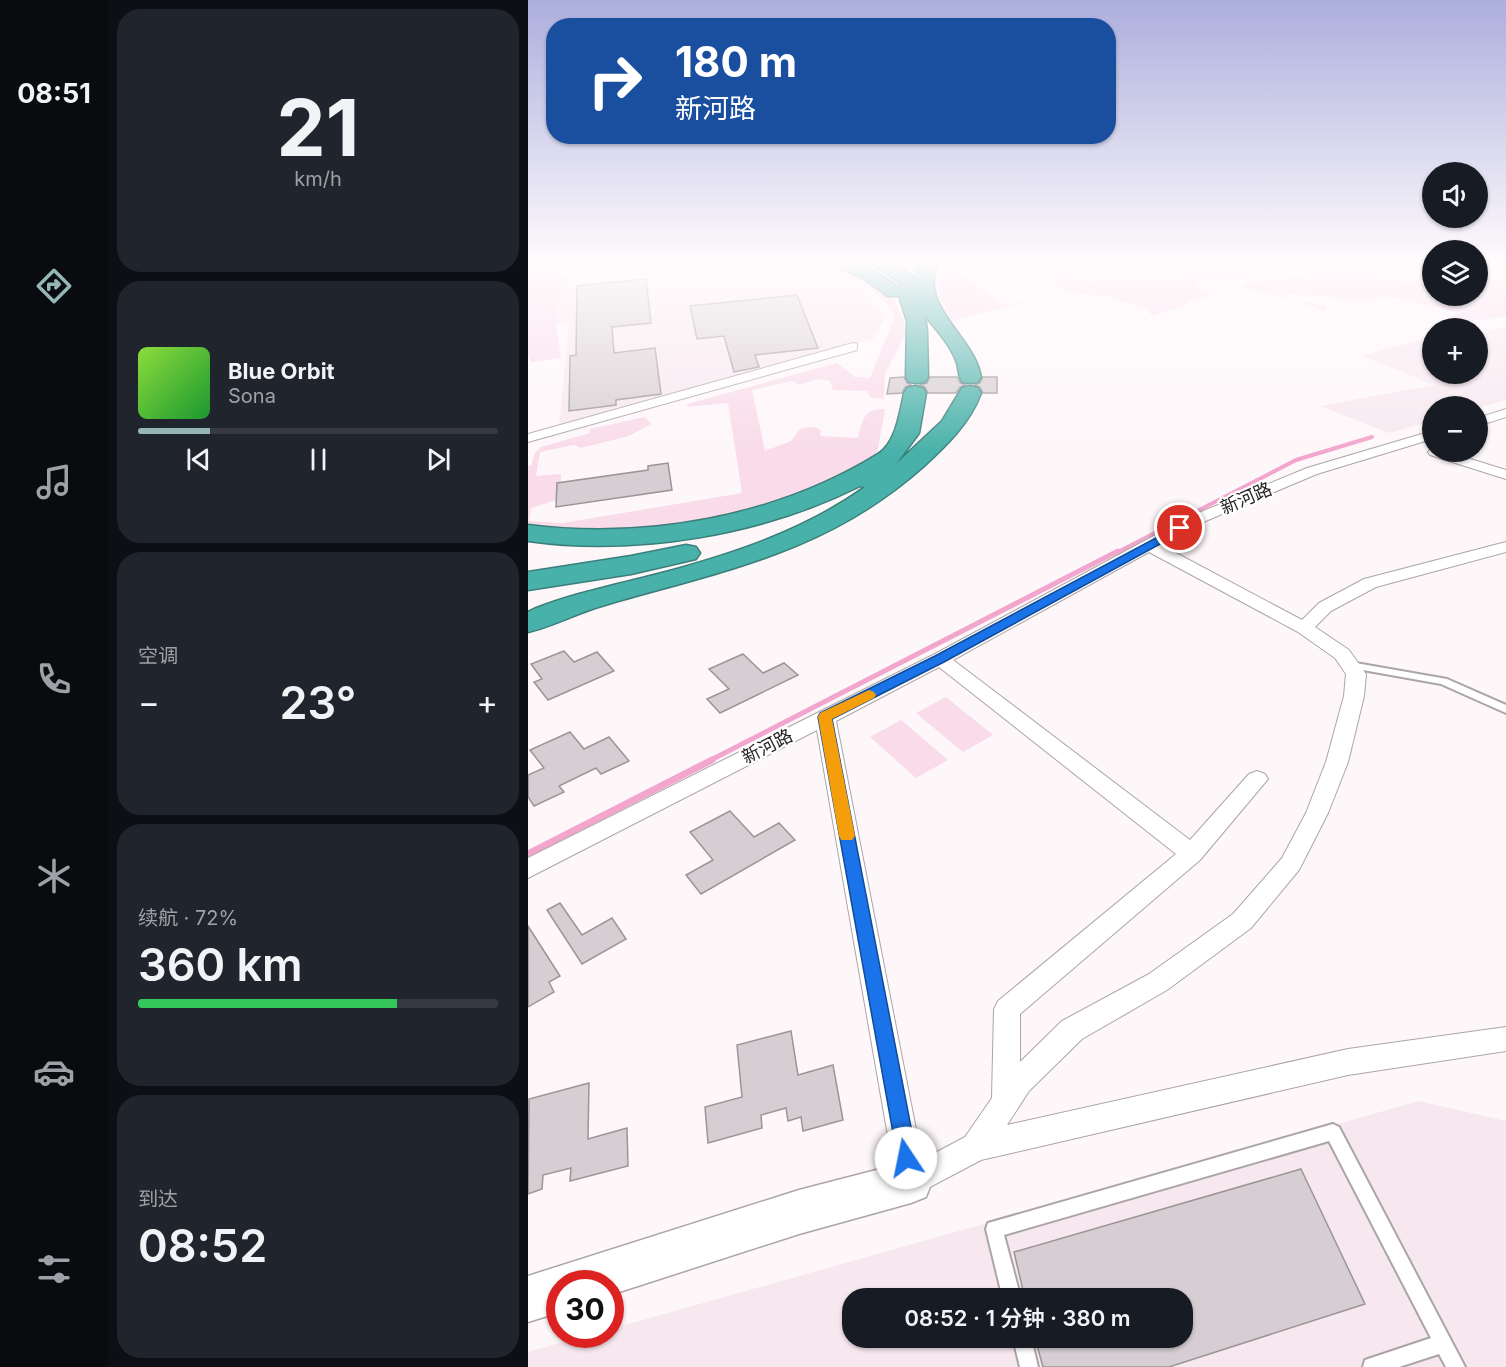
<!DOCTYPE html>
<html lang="zh">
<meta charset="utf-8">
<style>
body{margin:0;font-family:Inter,"Noto Sans SC",sans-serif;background:#20242c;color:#f1f3f6;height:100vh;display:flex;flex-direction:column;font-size:22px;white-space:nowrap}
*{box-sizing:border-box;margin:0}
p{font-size:20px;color:#9ea1a6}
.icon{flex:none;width:33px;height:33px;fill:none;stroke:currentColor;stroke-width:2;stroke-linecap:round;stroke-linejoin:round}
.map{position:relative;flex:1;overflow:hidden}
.side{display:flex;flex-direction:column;gap:9px;padding:9px;background:#0d0f14;width:420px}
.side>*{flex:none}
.top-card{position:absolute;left:18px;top:18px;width:570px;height:126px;border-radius:24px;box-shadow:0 2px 4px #0004;background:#1a4fa0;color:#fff;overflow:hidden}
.controls{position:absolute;left:894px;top:162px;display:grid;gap:12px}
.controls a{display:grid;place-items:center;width:66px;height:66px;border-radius:50%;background:#171b24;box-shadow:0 2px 4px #0004;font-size:30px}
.speed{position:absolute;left:18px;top:1270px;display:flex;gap:12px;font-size:30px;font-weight:700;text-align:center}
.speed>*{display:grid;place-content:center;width:78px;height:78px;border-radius:50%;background:#171b24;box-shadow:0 2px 4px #0004;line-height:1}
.speed .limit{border:9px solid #d22;background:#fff;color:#111}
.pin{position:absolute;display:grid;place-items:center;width:51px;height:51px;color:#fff;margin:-26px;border:3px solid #fff;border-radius:50%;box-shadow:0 2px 6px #0007}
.me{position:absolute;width:66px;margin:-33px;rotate:349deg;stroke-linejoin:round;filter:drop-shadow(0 0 4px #0008)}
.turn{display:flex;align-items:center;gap:21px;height:126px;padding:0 30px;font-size:27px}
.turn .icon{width:78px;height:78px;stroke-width:2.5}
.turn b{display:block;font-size:42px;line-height:51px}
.big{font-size:45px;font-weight:600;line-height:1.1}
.side .tile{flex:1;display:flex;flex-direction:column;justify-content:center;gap:9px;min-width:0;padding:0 21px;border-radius:24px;background:#20242c}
.side .dial{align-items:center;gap:0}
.dial b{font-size:78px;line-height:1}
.song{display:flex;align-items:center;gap:18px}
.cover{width:72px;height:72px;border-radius:9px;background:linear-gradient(135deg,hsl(90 70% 55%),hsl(130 70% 35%))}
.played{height:6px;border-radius:3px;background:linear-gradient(90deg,#94b7b6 20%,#363941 20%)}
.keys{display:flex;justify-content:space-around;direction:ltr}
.heat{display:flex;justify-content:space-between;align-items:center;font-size:33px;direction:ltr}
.charge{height:9px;border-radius:4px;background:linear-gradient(90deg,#34c759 72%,#363941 0)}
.trip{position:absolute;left:314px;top:1288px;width:351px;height:60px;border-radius:24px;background:#171b24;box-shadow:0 2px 4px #0004;font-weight:600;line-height:60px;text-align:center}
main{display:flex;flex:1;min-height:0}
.dock{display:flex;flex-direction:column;width:108px;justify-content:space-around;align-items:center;background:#090b0e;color:#9ea1a6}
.dock .icon{width:42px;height:42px}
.dock .current{color:#94b7b6}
.dock b{font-size:27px;color:#f1f3f6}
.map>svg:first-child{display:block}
.built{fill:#f7e8ef;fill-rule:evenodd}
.green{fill:#f9dbe9}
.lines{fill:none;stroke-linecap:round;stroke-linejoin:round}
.stream-far2{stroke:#f2a6cd;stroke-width:4}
.stream-far1{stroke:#f2a6cd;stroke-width:5}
.stream{stroke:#f2a6cd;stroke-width:7}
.building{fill:#d6ced2;stroke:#9c9598;stroke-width:1.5}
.lane-casing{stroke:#aca5a8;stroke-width:4}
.street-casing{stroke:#aca5a8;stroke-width:2}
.secondary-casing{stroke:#aca5a8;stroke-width:3}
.highway-casing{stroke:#3c7f7a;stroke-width:3}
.lane{fill:#fff;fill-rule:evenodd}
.street{fill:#fff;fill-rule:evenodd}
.secondary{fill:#fff;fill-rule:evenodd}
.highway{fill:#48b1a9;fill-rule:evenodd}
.route{fill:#1a73e8;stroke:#114b97;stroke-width:1.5}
.slow{fill:#f59e0b}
.labels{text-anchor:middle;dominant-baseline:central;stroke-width:4.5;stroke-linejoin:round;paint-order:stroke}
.street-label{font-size:18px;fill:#252324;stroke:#fff}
</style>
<main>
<nav class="dock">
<b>08:51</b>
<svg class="icon current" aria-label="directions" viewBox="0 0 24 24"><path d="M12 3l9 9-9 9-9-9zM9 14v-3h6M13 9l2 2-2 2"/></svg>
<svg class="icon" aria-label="music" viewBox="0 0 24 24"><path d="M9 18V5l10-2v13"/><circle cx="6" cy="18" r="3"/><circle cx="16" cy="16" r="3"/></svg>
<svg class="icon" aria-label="phone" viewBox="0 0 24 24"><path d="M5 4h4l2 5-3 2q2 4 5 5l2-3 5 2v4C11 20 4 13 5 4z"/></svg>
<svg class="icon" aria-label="climate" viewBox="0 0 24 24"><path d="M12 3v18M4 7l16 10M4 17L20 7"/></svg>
<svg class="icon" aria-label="car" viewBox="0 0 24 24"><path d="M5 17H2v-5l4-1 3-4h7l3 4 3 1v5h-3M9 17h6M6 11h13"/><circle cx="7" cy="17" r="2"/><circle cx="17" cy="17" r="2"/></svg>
<svg class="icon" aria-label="filters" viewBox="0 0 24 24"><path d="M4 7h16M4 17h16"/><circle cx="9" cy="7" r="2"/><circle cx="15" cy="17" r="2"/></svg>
</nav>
<section class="side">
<div class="tile dial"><b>21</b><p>km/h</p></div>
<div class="tile">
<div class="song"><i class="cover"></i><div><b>Blue Orbit</b><p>Sona</p></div></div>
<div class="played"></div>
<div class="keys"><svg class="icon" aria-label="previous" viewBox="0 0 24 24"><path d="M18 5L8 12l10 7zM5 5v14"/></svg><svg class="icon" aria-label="pause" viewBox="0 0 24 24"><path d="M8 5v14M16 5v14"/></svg><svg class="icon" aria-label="next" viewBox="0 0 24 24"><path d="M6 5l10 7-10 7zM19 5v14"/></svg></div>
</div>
<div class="tile"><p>空调</p>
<div class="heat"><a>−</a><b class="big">23°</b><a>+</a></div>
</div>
<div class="tile"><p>续航 · 72%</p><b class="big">360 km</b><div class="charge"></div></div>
<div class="tile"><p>到达</p><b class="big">08:52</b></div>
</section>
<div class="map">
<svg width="978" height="1367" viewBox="0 0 978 1367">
<rect width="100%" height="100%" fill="#fef7fa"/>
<g class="built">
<path d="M534 261H725L727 267 558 283Z"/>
<path d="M259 268 306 278 334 288 358 316 345 339 31 426 41 323 28 324 32 286 218 269 219 272Z"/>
<path d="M978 326V400L950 408 904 406V421L861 433 792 406 906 385 835 356 898 338 904 341V374H950V334Z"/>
<path d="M891 1101 978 1121V1367H0V1352L60 1335H82L83 1329ZM324 1299H654V1338H324Z"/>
</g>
<g class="green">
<path d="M0 261H104L26 267 25 272 34 275 157 264V273C125 276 89 267 59 276 50 278 41 282 32 286L28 324 33 358 3 362 0 355Z"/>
<path d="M232 261H299L328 271 364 295 375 318 377 335 357 374 356 399 342 397 339 391 305 390 302 381 291 379 271 385 264 381 224 390 237 451 263 441 272 429C279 427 287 425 293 431L292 436 330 438C334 420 336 408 357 409L349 454 345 466 183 528 0 532V466H3L7 453 13 447 62 433V429L117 417 123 424 101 436 53 448 46 445 12 452 8 476 33 474 32 499 3 508 1 521 35 523 214 493 200 403 160 407 159 404 309 363 327 377 342 378 366 318 358 303 344 290 319 275 292 264 231 270 230 267 240 263Z"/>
<path d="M415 261H461L426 268 475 305 510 298 424 321C412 301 405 284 415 261Z"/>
<path d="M494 261H534L558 283 726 267 725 261H736L753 271C742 284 687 278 668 283L670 288 685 296 660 302 656 306 624 316 620 310 582 297 539 292Z"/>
<path d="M950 261H958L978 276V316L924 324 919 319 931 313 872 298 817 299 753 293 766 299 798 306 797 312C772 299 742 294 714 288L716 282 747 281 829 263 880 264 886 267 862 268 876 279 856 275 853 277 904 286V296H950V278L968 282 974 279Z"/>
<path d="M418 697 465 735 435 752 388 713Z"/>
<path d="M373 720 420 760 388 778 342 737Z"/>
</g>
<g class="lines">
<path class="stream-far2" d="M588 553 768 460 844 437"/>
<path class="stream-far1" d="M181 761 590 551"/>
<path class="stream" d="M0 854 184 760"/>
</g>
<g class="building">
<path d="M118 279 123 323 84 327 86 353 127 348 133 394 88 400V405L41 411 42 356 48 355 49 286Z"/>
<path d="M269 295 290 348 227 355 231 367 206 372 196 336 169 339 162 306Z"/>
<path d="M376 377 379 383 383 385 377 387 374 393 359 394 362 378Z"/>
<path d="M402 377H429L432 383 438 385 432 387 428 393H400L397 387 392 385 399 383Z"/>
<path d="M455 377H469V393H455L452 387 446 385 452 383Z"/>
<path d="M140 463 144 490 28 507 29 483 120 470V466Z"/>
<path d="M36 651 46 662 69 652 86 671 20 700 6 682 14 679 3 664Z"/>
<path d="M215 654 235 673 256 663 270 675 192 713 179 699 201 689 181 669Z"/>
<path d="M42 732 56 749 81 737 101 761 73 774 68 768 31 786 36 792 6 806 0 797V775L16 768 2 750Z"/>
<path d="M202 811 226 837 251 823 267 840 173 894 158 875 185 860 162 832Z"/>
<path d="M32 903 54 935 84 918 98 939 54 964 19 910Z"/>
<path d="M0 926 32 976 21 982 26 992 0 1007Z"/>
<path d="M263 1031 270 1075 305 1065 315 1120 275 1131 273 1117 260 1121 258 1108 233 1115 234 1128 180 1143 177 1107 214 1097 209 1045Z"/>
<path d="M61 1083 60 1139 99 1128 100 1166 42 1181 43 1168 15 1175 14 1189 0 1194 1 1099Z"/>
<path d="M773 1169 837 1304 641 1367H515L507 1338H654V1299H497L486 1252Z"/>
</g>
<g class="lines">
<g class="lane-casing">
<g id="lane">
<path d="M822 662 919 679 978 705V713L913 684 818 667 817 665Z"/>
<path d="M805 1124 811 1127 937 1367H918L911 1354 871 1367H835L837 1360 903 1338 801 1141 476 1235 493 1299H475L458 1229 460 1223Z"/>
<path d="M485 1338H503L510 1367H492Z"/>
</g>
</g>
<g class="street-casing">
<g id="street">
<path d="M325 343 329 344V350L0 442V434Z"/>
<path d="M978 409V417L950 426V418Z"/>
<path d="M904 431V439L789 474 673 523 633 545 774 620 791 603 836 579 978 542V552L848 587 803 611 787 627 821 650 838 674 836 696 820 762 800 813 771 870 723 928 639 990 554 1039 501 1091 479 1125 820 1049 978 1027V1051L820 1075 453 1160 383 1197 372 1193 368 1182 289 730 0 878V858L405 655 661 517 779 468ZM621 552 770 632 807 658 818 674 816 696 798 762 778 813 754 858 705 914 621 974 534 1021 492 1062V1014L672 860 740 779 737 774 729 771 721 774 662 840 425 660ZM411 667 648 854 470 1001 466 1009 464 1098 437 1137 394 1160 308 721Z"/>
<path d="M904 448V452H920L978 470V479L902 455 900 452Z"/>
</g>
</g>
<g class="secondary-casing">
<path id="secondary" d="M383 1161 398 1167 404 1182 398 1197 383 1203 271 1234 82 1295V1284H32V1312L0 1322V1276L271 1190Z"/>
</g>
<g class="highway-casing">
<g id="highway">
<path d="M302 261C336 261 344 268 370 287L374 285 372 283 342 261H363L387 278 393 261H411C388 306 446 335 453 377L450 382 442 383 434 382C430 375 431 370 429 363 423 345 408 330 397 315L399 332 400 377 397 382 389 383 381 382 378 377 379 321 371 296H360L334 277 305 265Z"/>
<path d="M387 386 395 388 398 393 391 433 368 464 414 421 434 388 442 386 450 388 453 393C442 423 418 446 395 467 298 553 196 570 77 605 51 612 26 626 0 632V612L6 609C46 593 88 585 130 574 202 555 276 531 337 487L332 486C234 535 108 556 0 541V525C118 540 248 517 350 454 368 443 372 412 376 393L379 388Z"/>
<path d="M158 545 168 547 172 553 168 559 103 574 0 590V572L103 556Z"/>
</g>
</g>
<use href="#lane" class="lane"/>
<use href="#street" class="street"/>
<use href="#secondary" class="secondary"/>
<use href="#highway" class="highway"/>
</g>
<linearGradient id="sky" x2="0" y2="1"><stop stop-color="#acaedd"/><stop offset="0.58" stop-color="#fffbfd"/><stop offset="1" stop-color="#fffbfd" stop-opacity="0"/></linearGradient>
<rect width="978" height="452" fill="url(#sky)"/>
<path class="route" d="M652 525 657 528 656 531 416 662 304 719 389 1158 386 1166 378 1169 371 1166 290 717 292 713 407 656Z"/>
<path class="slow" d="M341 690 346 692 348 695 346 698 304 719 327 836 324 840H313L311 836 290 717 292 713Z"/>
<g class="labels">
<g class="street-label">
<text transform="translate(718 498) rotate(-23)">新河路</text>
<text transform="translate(239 746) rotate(-27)">新河路</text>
</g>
</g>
</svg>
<div class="controls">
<a><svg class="icon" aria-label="sound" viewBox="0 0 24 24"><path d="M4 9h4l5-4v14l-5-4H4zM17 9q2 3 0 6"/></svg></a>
<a><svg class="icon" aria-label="layers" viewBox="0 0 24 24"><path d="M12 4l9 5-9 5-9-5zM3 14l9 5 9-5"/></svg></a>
<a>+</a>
<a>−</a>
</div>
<div class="speed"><div class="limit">30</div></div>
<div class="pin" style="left:652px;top:528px;background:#d93025"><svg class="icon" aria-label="arrive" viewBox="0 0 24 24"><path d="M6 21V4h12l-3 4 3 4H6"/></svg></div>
<svg class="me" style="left:378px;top:1158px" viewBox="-20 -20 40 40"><circle r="19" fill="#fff"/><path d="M0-13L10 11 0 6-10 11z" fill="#1a73e8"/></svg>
<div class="trip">08:52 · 1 分钟 · 380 m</div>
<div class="top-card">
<div class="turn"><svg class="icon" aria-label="right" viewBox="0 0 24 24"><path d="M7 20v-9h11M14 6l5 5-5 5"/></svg><div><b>180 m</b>新河路</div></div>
</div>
</div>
</main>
